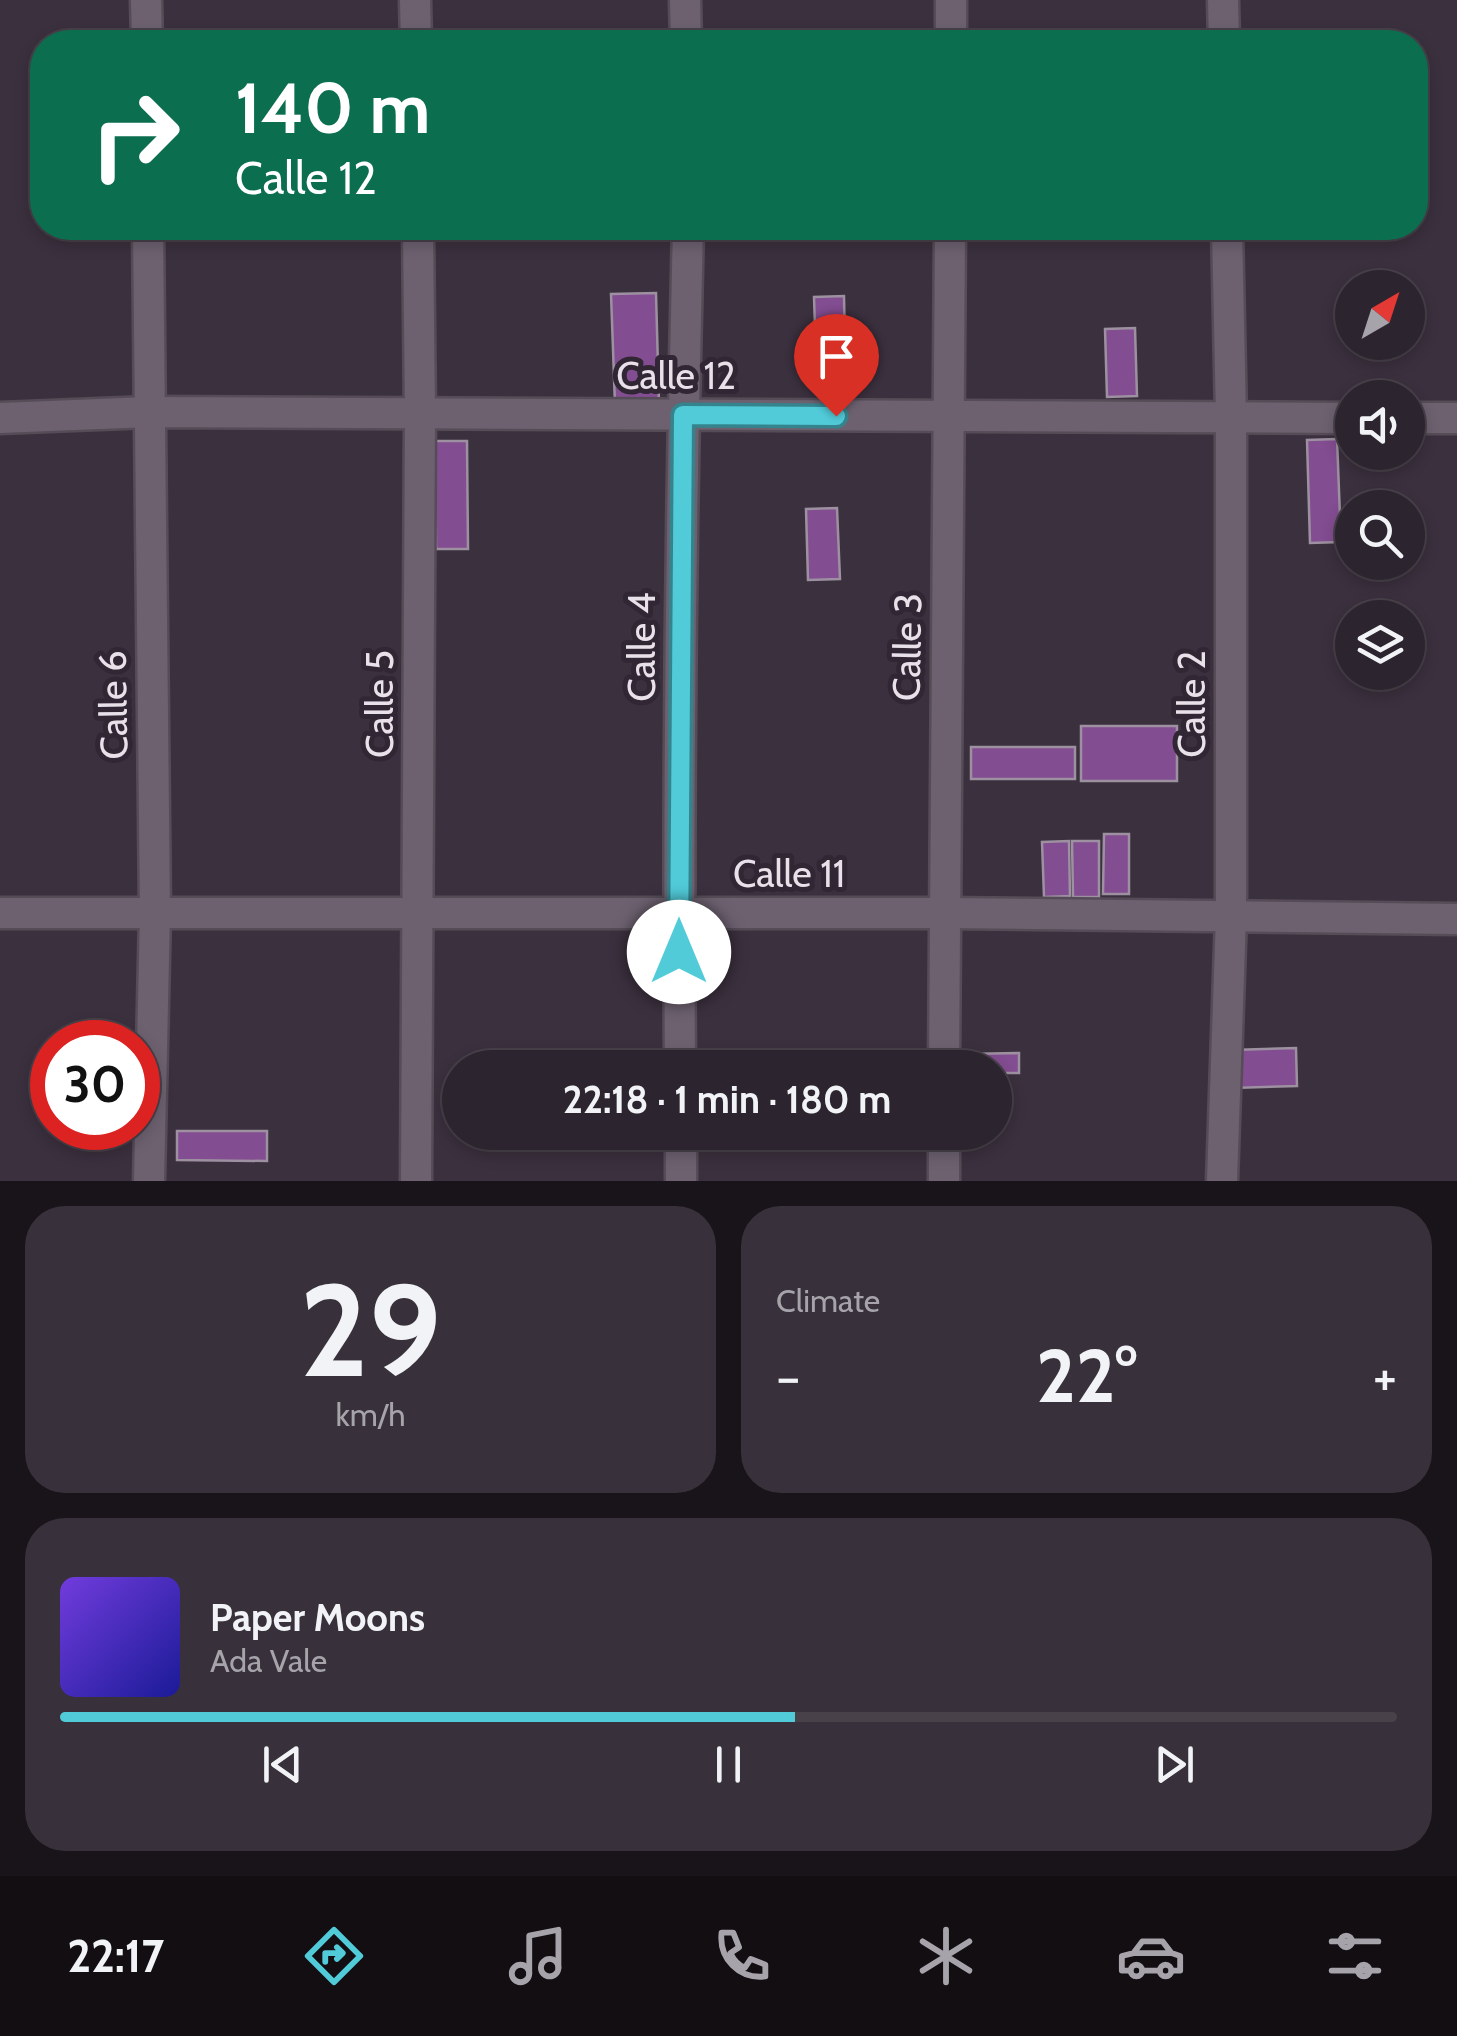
<!DOCTYPE html>
<meta charset="utf-8">
<style>
body{margin:0;font-family:Cabin,sans-serif;background:#38303a;color:#f1f3f6;height:100vh;display:flex;flex-direction:column;font-size:38px;white-space:nowrap}
*{box-sizing:border-box;margin:0}
p{font-size:32px;color:#a6a4aa}
.icon{flex:none;width:55px;height:55px;fill:none;stroke:currentColor;stroke-width:2;stroke-linecap:round;stroke-linejoin:round}
.map{position:relative;height:1181px;overflow:hidden}
.side{display:flex;flex-direction:column;gap:25px;padding:25px;background:#181419;flex:1}
.side>*{flex:none}
.banner{position:absolute;left:30px;top:30px;width:1398px;height:210px;border-radius:40px;box-shadow:0 5px 15px #0003,0 0 0 2px #48414a;background:#0b6e4f;color:#fff;overflow:hidden}
.needle{width:65px;rotate:39deg}
.fabs{position:absolute;left:1335px;top:270px;display:grid;gap:20px}
.fabs a{display:grid;place-items:center;width:90px;height:90px;border-radius:50%;background:#2c242e;box-shadow:0 5px 15px #0003,0 0 0 2px #48414a;font-size:50px}
.speed{position:absolute;left:30px;top:1020px;display:flex;gap:20px;font-size:50px;font-weight:700;text-align:center}
.speed>*{display:grid;place-content:center;width:130px;height:130px;border-radius:50%;background:#2c242e;box-shadow:0 5px 15px #0003,0 0 0 2px #48414a;line-height:1}
.speed .limit{border:15px solid #d22;background:#fff;color:#111}
.pin{position:absolute;display:grid;place-items:center;width:85px;height:85px;color:#fff;margin:-102px -42px;border-radius:50% 50% 50% 0;rotate:-45deg;box-shadow:0 0 10px #0007}
.pin .icon{rotate:45deg}
.me{position:absolute;width:110px;margin:-55px;rotate:0deg;stroke-linejoin:round;filter:drop-shadow(0 0 8px #0008)}
.turn{display:flex;align-items:center;gap:35px;height:210px;padding:0 40px;font-size:45px}
.turn .icon{width:130px;height:130px;stroke-width:2.5}
.turn b{display:block;font-size:70px;line-height:85px}
.big{font-size:75px;font-weight:700;line-height:1.1}
.side .tile{flex:1;display:flex;flex-direction:column;justify-content:center;gap:15px;min-width:0;padding:0 35px;border-radius:40px;background:#38303a}
.side .dial{align-items:center;gap:0}
.dial b{font-size:130px;line-height:1}
.song{display:flex;align-items:center;gap:30px}
.cover{width:120px;height:120px;border-radius:15px;background:linear-gradient(135deg,hsl(260 70% 55%),hsl(240 70% 35%))}
.played{height:10px;border-radius:5px;background:linear-gradient(90deg,#52cbd9 55%,#48414a 55%)}
.keys{display:flex;justify-content:space-around;direction:ltr}
.heat{display:flex;justify-content:space-between;align-items:center;font-size:55px;direction:ltr}
.side .tiles{flex:1;display:grid;gap:25px;grid-template-columns:1fr 1fr}
.tile:last-child{grid-column:span 2}
.trip{position:absolute;left:442px;top:1050px;width:570px;height:100px;border-radius:50px;background:#2c242e;box-shadow:0 5px 15px #0003,0 0 0 2px #48414a;font-weight:700;line-height:100px;text-align:center}
.tab-bar{display:flex;height:160px;justify-content:space-around;align-items:center;background:#120e12;color:#a6a4aa}
.tab-bar .icon{width:70px;height:70px}
.tab-bar .active{color:#52cbd9}
.tab-bar b{font-size:45px;color:#f1f3f6}
.map>svg:first-child{display:block}
.building{fill:#834d91;stroke:#9d90a0;stroke-width:2.5}
.lines{fill:none;stroke-linecap:round;stroke-linejoin:round}
.minor-casing{stroke:#554c57;stroke-width:35}
.minor{stroke:#6d6170;stroke-width:30}
.route-casing{stroke:#35848d;stroke-width:25}
.route{stroke:#52cbd9;stroke-width:18}
.labels{text-anchor:middle;dominant-baseline:central;stroke-width:10;stroke-linejoin:round;paint-order:stroke}
.street-label{font-size:38px;fill:#e8e1ea;stroke:#312633}
</style>
<div class="map">
<svg width="1457" height="1181" viewBox="0 0 1457 1181">
<rect width="100%" height="100%" fill="#3b303e"/>
<g class="building">
<path d="M656 293 659 404 615 405 611 294Z"/>
<path d="M844 296 846 389H817L814 297Z"/>
<path d="M1135 328 1137 396 1107 397 1105 329Z"/>
<path d="M1337 439 1341 542 1310 543 1307 440Z"/>
<path d="M435 441H467L468 549H436Z"/>
<path d="M837 508 840 579 808 580 806 509Z"/>
<rect x="1081" y="726" width="96" height="55"/>
<rect x="971" y="747" width="104" height="32"/>
<path d="M1104 834H1129V894H1103Z"/>
<path d="M1069 841 1070 896 1044 897 1042 842Z"/>
<path d="M1072 841H1099V897H1073Z"/>
<path d="M1296 1048 1297 1086 1233 1088 1232 1050Z"/>
<path d="M1019 1053V1073H995V1068H966L965 1054Z"/>
<path d="M177 1131H267V1161L177 1160Z"/>
</g>
<g class="lines">
<g class="minor-casing">
<g id="minor">
<path d="M146 0 147 42"/>
<path d="M415 0 416 42"/>
<path d="M685 0 686 42"/>
<path d="M1223 0 1224 42"/>
<path d="M951 42V0"/>
<path d="M148 228 155 914 149 1181"/>
<path d="M0 418 149 412 1352 418"/>
<path d="M1408 418H1457"/>
<path d="M0 913H944L1457 919"/>
<path d="M680 1068C678 788 681 507 688 228"/>
<path d="M944 1068 950 228"/>
<path d="M681 1132V1181"/>
<path d="M944 1132V1181"/>
<path d="M416 1181 420 413 418 228"/>
<path d="M1222 1181 1231 916V418L1227 228"/>
</g>
</g>
<use href="#minor" class="minor"/>
</g>
<g class="lines">
<g class="route-casing">
<path id="route" d="M679 952 683 415 836 416"/>
</g>
<use href="#route" class="route"/>
</g>
<g class="labels">
<g class="street-label">
<text x="676" y="375">Calle 12</text>
<text transform="translate(641 647) rotate(-90)">Calle 4</text>
<text transform="translate(907 647) rotate(-89)">Calle 3</text>
<text transform="translate(379 704) rotate(-90)">Calle 5</text>
<text transform="translate(1191 704) rotate(-90)">Calle 2</text>
<text transform="translate(113 705) rotate(-91)">Calle 6</text>
<text x="789" y="873">Calle 11</text>
</g>
</g>
</svg>
<div class="fabs">
<a><svg class="needle" viewBox="-14 -14 28 28"><path d="M0-13l5 13h-10z" fill="#e53935"/><path d="M0 13l5-13h-10z" fill="#a6a4aa"/></svg></a>
<a><svg class="icon" aria-label="sound" viewBox="0 0 24 24"><path d="M4 9h4l5-4v14l-5-4H4zM17 9q2 3 0 6"/></svg></a>
<a><svg class="icon" aria-label="search" viewBox="0 0 24 24"><circle cx="10" cy="10" r="6"/><path d="M15 15l6 6"/></svg></a>
<a><svg class="icon" aria-label="layers" viewBox="0 0 24 24"><path d="M12 4l9 5-9 5-9-5zM3 14l9 5 9-5"/></svg></a>
</div>
<div class="speed"><div class="limit">30</div></div>
<div class="pin" style="left:836px;top:416px;background:#d93025"><svg class="icon" aria-label="arrive" viewBox="0 0 24 24"><path d="M6 21V4h12l-3 4 3 4H6"/></svg></div>
<svg class="me" style="left:679px;top:952px" viewBox="-20 -20 40 40"><circle r="19" fill="#fff"/><path d="M0-13L10 11 0 6-10 11z" fill="#52cbd9"/></svg>
<div class="trip">22:18 · 1 min · 180 m</div>
<div class="banner">
<div class="turn"><svg class="icon" aria-label="right" viewBox="0 0 24 24"><path d="M7 20v-9h11M14 6l5 5-5 5"/></svg><div><b>140 m</b>Calle 12</div></div>
</div>
</div>
<section class="side">
<div class="tiles">
<div class="tile dial"><b>29</b><p>km/h</p></div>
<div class="tile"><p>Climate</p>
<div class="heat"><a>−</a><b class="big">22°</b><a>+</a></div>
</div>
<div class="tile">
<div class="song"><i class="cover"></i><div><b>Paper Moons</b><p>Ada Vale</p></div></div>
<div class="played"></div>
<div class="keys"><svg class="icon" aria-label="previous" viewBox="0 0 24 24"><path d="M18 5L8 12l10 7zM5 5v14"/></svg><svg class="icon" aria-label="pause" viewBox="0 0 24 24"><path d="M8 5v14M16 5v14"/></svg><svg class="icon" aria-label="next" viewBox="0 0 24 24"><path d="M6 5l10 7-10 7zM19 5v14"/></svg></div>
</div>
</div>
</section>
<nav class="tab-bar">
<b>22:17</b>
<svg class="icon active" aria-label="directions" viewBox="0 0 24 24"><path d="M12 3l9 9-9 9-9-9zM9 14v-3h6M13 9l2 2-2 2"/></svg>
<svg class="icon" aria-label="music" viewBox="0 0 24 24"><path d="M9 18V5l10-2v13"/><circle cx="6" cy="18" r="3"/><circle cx="16" cy="16" r="3"/></svg>
<svg class="icon" aria-label="phone" viewBox="0 0 24 24"><path d="M5 4h4l2 5-3 2q2 4 5 5l2-3 5 2v4C11 20 4 13 5 4z"/></svg>
<svg class="icon" aria-label="climate" viewBox="0 0 24 24"><path d="M12 3v18M4 7l16 10M4 17L20 7"/></svg>
<svg class="icon" aria-label="car" viewBox="0 0 24 24"><path d="M5 17H2v-5l4-1 3-4h7l3 4 3 1v5h-3M9 17h6M6 11h13"/><circle cx="7" cy="17" r="2"/><circle cx="17" cy="17" r="2"/></svg>
<svg class="icon" aria-label="filters" viewBox="0 0 24 24"><path d="M4 7h16M4 17h16"/><circle cx="9" cy="7" r="2"/><circle cx="15" cy="17" r="2"/></svg>
</nav>
